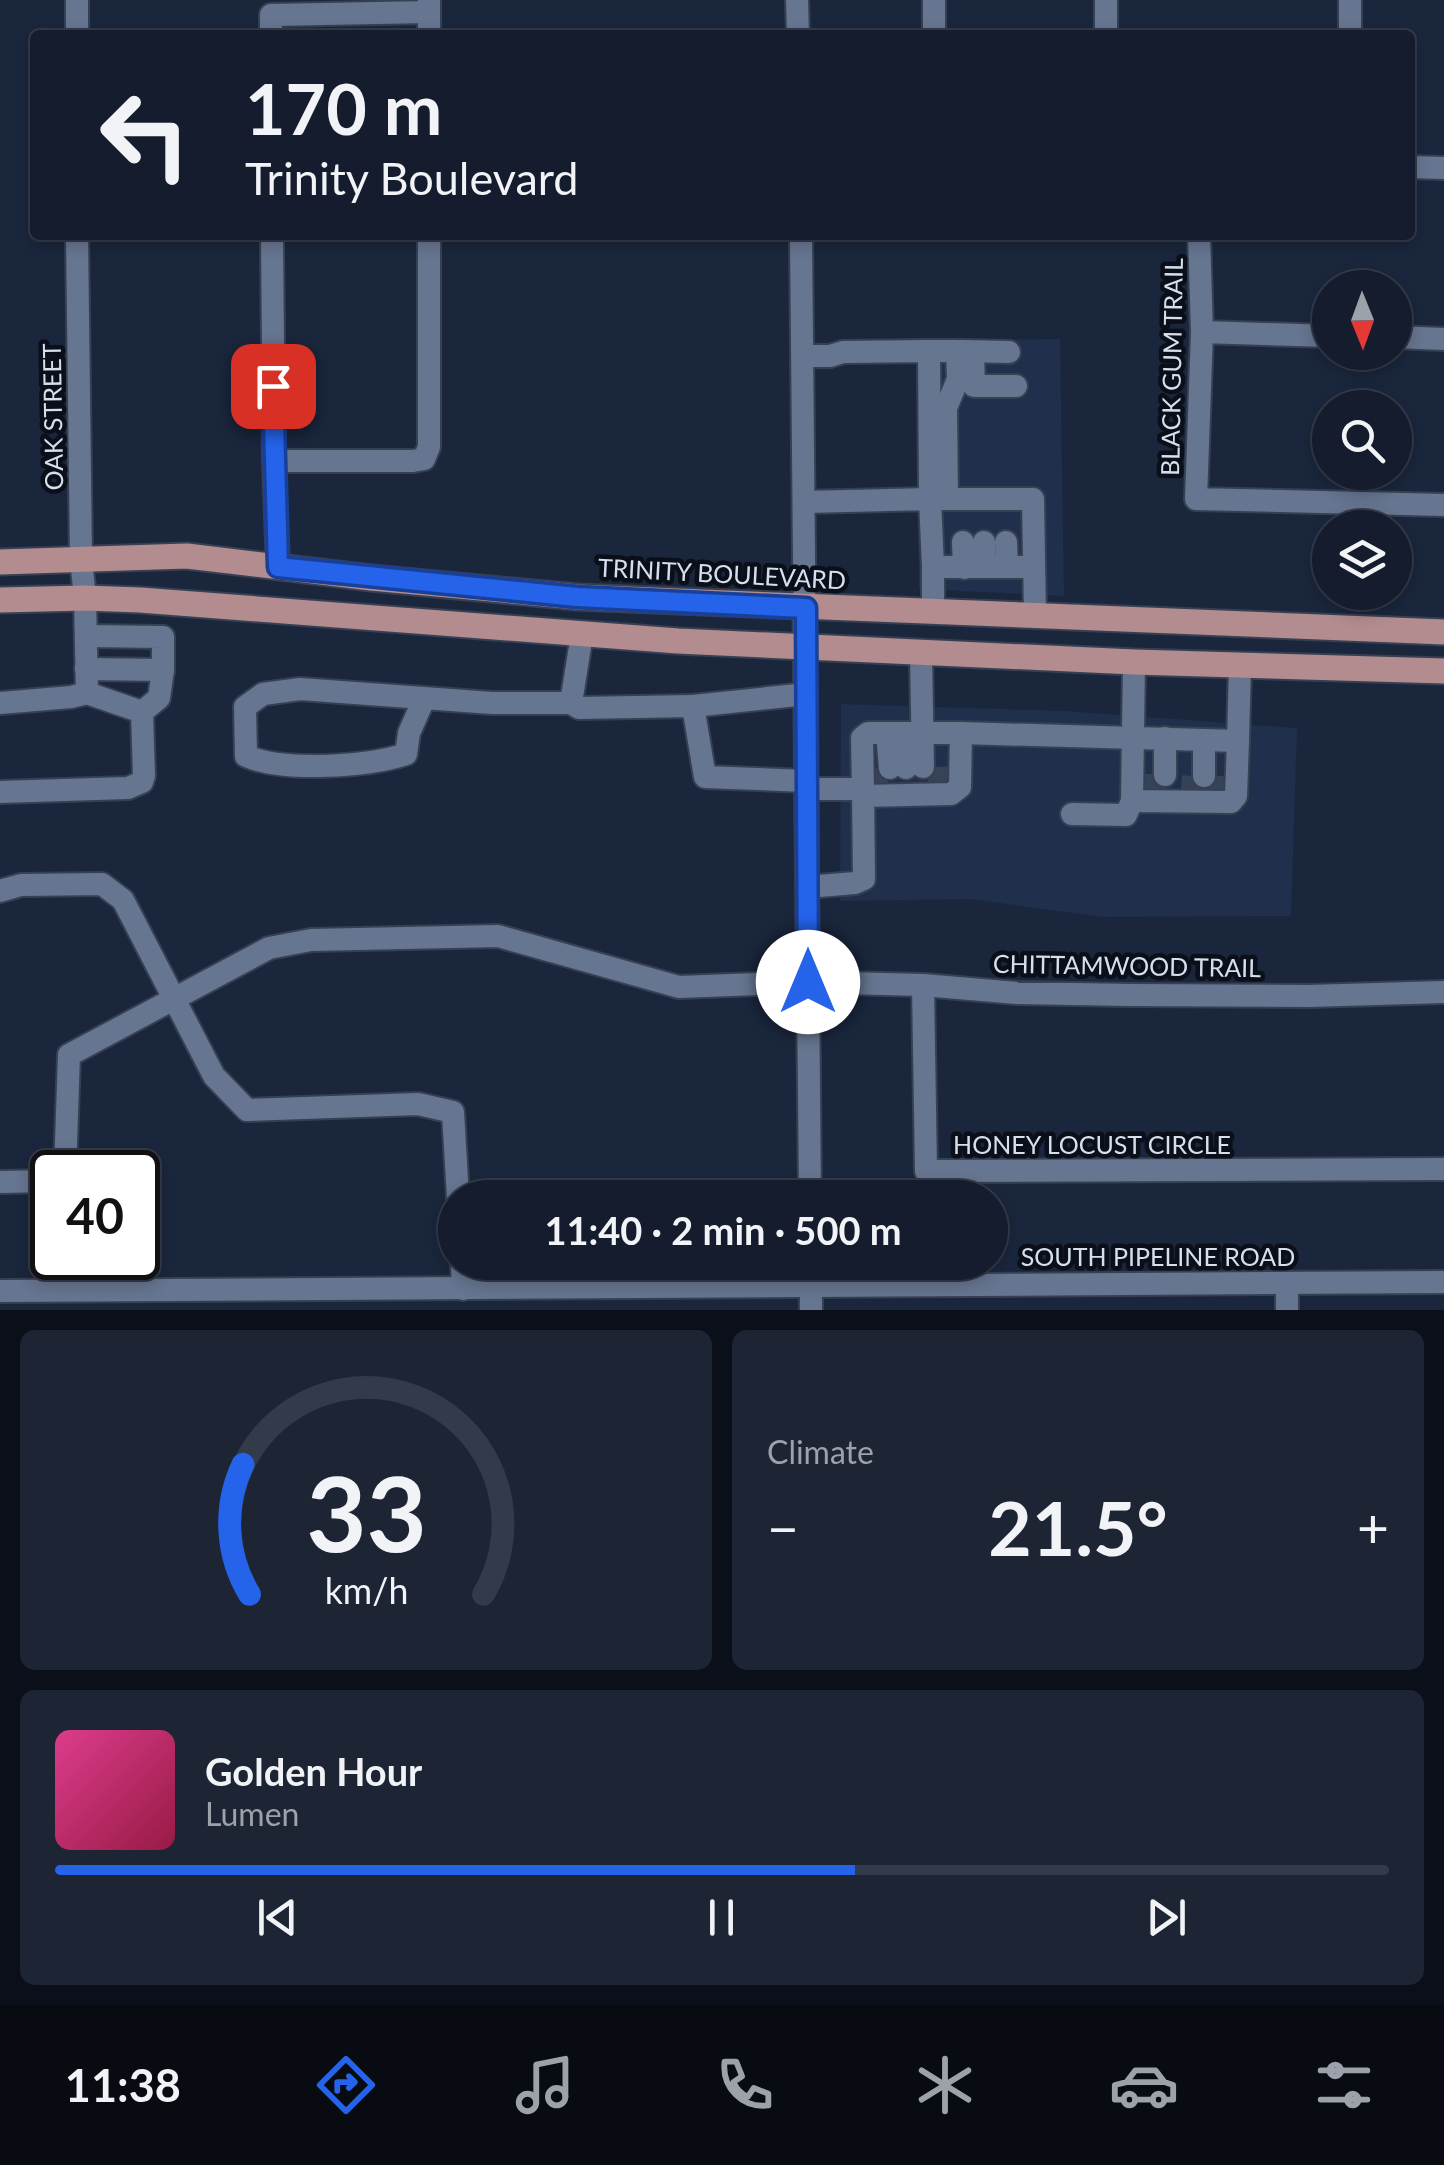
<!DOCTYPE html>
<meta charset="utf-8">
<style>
body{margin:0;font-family:Lato,sans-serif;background:#1d2535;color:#f1f3f6;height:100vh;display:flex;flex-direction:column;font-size:38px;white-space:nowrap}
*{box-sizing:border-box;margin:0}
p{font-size:32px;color:#9da1aa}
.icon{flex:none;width:55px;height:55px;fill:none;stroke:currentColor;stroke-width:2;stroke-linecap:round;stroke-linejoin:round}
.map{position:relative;height:1310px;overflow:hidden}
.sheet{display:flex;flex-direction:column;gap:20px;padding:20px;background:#0b0f19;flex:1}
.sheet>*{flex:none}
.hud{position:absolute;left:30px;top:30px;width:1385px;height:210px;border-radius:10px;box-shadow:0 5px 15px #0003,0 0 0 2px #333a49;background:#141c2d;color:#f1f3f6;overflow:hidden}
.needle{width:65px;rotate:179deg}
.fabs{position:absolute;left:1312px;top:270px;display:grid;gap:20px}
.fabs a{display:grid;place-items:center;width:100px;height:100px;border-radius:50%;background:#141c2d;box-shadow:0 5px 15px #0003,0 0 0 2px #333a49;font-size:50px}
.speed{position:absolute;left:30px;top:1150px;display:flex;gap:20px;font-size:50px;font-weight:700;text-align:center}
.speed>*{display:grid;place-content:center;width:130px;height:130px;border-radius:50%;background:#141c2d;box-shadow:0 5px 15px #0003,0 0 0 2px #333a49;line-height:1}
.speed .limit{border:5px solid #111;border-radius:15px;background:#fff;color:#111}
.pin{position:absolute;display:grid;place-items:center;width:85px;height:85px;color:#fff;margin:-42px;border-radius:20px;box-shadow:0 5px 15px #0006}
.me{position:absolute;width:110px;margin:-55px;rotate:0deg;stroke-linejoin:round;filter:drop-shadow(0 0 8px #0008)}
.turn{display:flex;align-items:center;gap:35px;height:210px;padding:0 50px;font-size:45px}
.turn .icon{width:130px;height:130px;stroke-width:2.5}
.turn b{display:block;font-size:70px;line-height:85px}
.big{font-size:75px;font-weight:700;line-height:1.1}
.sheet .card{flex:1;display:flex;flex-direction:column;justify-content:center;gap:15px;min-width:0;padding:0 35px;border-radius:15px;background:#1d2535}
.sheet .dial{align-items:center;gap:0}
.dial svg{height:260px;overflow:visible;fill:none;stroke:#333a49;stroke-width:7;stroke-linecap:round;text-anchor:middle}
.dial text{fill:#f1f3f6;stroke:none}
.song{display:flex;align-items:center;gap:30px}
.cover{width:120px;height:120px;border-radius:15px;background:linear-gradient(135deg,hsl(330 70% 55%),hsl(340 70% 35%))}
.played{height:10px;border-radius:5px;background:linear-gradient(90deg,#2563eb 60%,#333a49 60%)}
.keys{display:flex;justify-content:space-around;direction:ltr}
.heat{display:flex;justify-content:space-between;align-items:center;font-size:55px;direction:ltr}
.sheet .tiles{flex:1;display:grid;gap:20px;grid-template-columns:1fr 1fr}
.card:last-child{grid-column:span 2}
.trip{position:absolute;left:438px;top:1180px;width:570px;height:100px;border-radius:50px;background:#141c2d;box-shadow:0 5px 15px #0003,0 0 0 2px #333a49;font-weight:700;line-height:100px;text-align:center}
.dock{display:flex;height:160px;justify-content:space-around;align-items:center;background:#080b12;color:#9da1aa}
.dock .icon{width:70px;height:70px}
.dock .active{color:#2563eb}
.dock b{font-size:45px;color:#f1f3f6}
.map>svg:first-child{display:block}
.built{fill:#202f4b}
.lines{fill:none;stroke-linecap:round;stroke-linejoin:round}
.minor-tunnel{stroke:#364257;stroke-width:22;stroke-dasharray:22 11;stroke-linecap:butt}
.minor-casing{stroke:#374053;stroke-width:26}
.major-casing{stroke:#374053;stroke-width:29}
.minor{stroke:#667590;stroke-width:22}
.major{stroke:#b38c8f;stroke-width:25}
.route-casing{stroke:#184099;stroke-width:25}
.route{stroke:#2563eb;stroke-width:18}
.labels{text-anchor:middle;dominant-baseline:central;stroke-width:9;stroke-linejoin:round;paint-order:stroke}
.street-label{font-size:25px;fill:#d6dfee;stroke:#0a0f19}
</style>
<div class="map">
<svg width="1444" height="1310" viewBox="0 0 1444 1310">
<rect width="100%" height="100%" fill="#1a263c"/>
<g class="built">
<path d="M1060 339 1064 596 919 589 916 341Z"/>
<path d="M841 704 1066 711 1297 728 1291 916 1102 917 970 899 840 901Z"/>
</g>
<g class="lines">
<g class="minor-tunnel">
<path d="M938 767 939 784"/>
<path d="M876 768 877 785"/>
<path d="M1153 789V774"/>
<path d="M1192 790 1193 776"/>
<path d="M1218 791V776"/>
</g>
<g class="minor-casing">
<g id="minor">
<path d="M77 0V35"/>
<path d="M429 0V35"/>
<path d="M797 0 798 35"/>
<path d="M934 0V35"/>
<path d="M271 35V15L429 12"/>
<path d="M1106 35V0"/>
<path d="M1350 35V0"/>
<path d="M1410 167 1444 168"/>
<path d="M77 235 81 559 85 598 87 693"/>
<path d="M272 235 274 461 278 567"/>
<path d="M801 235 810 1198"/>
<path d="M1199 235 1202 332 1196 499 1444 505"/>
<path d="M1202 332 1330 336"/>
<path d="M1395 337 1444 339"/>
<path d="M929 351H957L958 379 946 408 947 499"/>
<path d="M961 351 1009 352"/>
<path d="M973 353 974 386H1016"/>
<path d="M803 356H830L843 352 929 351 930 499H1033L1035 616"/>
<path d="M274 461H413L424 459 429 447V235"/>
<path d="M805 502 930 499 933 567V612"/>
<path d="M963 542 964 568"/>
<path d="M984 542 985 567"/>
<path d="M1006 542 1007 567"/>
<path d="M933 567H1034"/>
<path d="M582 634 571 703 579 708 693 706 705 777 806 781"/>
<path d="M86 636 163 637V670L86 669"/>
<path d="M921 654 923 767"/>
<path d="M1134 662 1132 801 1231 802 1236 796 1238 741"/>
<path d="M424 699 409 733 406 754C367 767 283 772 246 756L245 707 263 694 300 689 492 703H571"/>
<path d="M0 703 71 697 87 693 142 712 144 776 142 782 128 788 0 792"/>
<path d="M693 706 806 694"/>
<path d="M142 712 159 698 163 670"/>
<path d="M887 733 890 768"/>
<path d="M903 733 906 768"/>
<path d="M1204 740V776"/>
<path d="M1165 775V738"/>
<path d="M807 789H863L862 738 868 733H961L1238 741 1240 665"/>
<path d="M863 796 951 794 960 787 961 733"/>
<path d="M1072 814 1126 815 1132 801"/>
<path d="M807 887 855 883 864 879 863 789"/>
<path d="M0 891 21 885 102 884 123 900 214 1076 247 1110 418 1104 453 1112 458 1198"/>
<path d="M923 985 926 1171 1444 1169"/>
<path d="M65 1172 69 1055 269 948 311 940 498 936 679 987 808 982 923 985 1017 993 1130 995 1309 996 1444 992"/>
<path d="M0 1182 52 1181"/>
<path d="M462 1262 463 1289"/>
<path d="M811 1262V1310"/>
<path d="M1287 1283V1310"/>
<path d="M0 1291 1444 1282"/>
</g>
</g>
<g class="major-casing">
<g id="major">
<path d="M0 562 187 556 371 578 577 597 1444 632"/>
<path d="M0 600 85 598 140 600 678 641 1134 662 1444 671"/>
</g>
</g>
<use href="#minor" class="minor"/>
<use href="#major" class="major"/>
</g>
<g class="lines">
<g class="route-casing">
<path id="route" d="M273 386 278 567 577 597 806 608 808 982"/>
</g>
<use href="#route" class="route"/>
</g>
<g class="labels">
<g class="street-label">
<text transform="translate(1171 367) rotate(-89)">BLACK GUM TRAIL</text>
<text transform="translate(52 417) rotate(-91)">OAK STREET</text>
<text transform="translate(722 573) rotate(3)">TRINITY BOULEVARD</text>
<text transform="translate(1127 965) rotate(1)">CHITTAMWOOD TRAIL</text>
<text x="1092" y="1144">HONEY LOCUST CIRCLE</text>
<text x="1158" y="1256">SOUTH PIPELINE ROAD</text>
</g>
</g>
</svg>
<div class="fabs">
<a><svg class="needle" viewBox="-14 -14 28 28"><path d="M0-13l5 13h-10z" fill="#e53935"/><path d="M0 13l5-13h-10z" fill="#9da1aa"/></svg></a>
<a><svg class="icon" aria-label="search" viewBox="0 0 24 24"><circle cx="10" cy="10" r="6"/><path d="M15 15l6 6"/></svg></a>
<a><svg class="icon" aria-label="layers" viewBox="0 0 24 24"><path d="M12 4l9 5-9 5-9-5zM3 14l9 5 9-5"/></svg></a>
</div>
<div class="speed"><div class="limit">40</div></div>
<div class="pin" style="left:273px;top:386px;background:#d93025"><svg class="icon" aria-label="arrive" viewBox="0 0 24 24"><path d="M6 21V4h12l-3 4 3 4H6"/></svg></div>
<svg class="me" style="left:808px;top:982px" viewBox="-20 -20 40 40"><circle r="19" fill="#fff"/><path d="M0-13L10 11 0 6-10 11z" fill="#2563eb"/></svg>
<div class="trip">11:40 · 2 min · 500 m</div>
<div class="hud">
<div class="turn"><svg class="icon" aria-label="left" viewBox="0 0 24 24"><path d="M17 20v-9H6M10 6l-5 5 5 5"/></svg><div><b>170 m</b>Trinity Boulevard</div></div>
</div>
</div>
<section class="sheet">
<div class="tiles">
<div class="card dial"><svg viewBox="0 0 100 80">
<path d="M14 69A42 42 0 1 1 86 69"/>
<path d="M14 69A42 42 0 0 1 12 29" stroke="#2563eb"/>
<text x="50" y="56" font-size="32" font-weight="700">33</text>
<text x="50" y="72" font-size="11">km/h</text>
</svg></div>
<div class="card"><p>Climate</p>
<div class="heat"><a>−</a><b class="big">21.5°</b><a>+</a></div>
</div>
<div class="card">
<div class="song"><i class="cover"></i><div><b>Golden Hour</b><p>Lumen</p></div></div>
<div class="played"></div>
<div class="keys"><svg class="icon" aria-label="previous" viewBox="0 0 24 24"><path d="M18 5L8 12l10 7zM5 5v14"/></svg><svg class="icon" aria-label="pause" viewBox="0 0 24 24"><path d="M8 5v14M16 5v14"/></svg><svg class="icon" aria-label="next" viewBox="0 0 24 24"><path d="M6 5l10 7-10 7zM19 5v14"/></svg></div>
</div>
</div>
</section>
<nav class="dock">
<b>11:38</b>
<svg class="icon active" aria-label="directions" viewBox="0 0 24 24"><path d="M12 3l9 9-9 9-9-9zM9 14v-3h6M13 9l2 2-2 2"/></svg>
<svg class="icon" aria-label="music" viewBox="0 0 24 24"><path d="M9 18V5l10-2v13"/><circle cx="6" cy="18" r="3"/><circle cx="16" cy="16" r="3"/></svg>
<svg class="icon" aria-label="phone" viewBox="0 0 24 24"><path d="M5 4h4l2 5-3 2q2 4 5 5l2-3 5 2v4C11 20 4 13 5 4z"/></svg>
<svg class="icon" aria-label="climate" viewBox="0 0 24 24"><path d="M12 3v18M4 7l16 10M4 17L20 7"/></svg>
<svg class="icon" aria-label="car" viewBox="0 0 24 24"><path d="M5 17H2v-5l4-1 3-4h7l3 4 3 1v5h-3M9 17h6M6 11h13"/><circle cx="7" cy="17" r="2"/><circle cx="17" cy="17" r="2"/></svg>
<svg class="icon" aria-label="filters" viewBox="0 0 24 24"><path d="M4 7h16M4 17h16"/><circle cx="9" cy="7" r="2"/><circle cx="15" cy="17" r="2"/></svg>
</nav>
